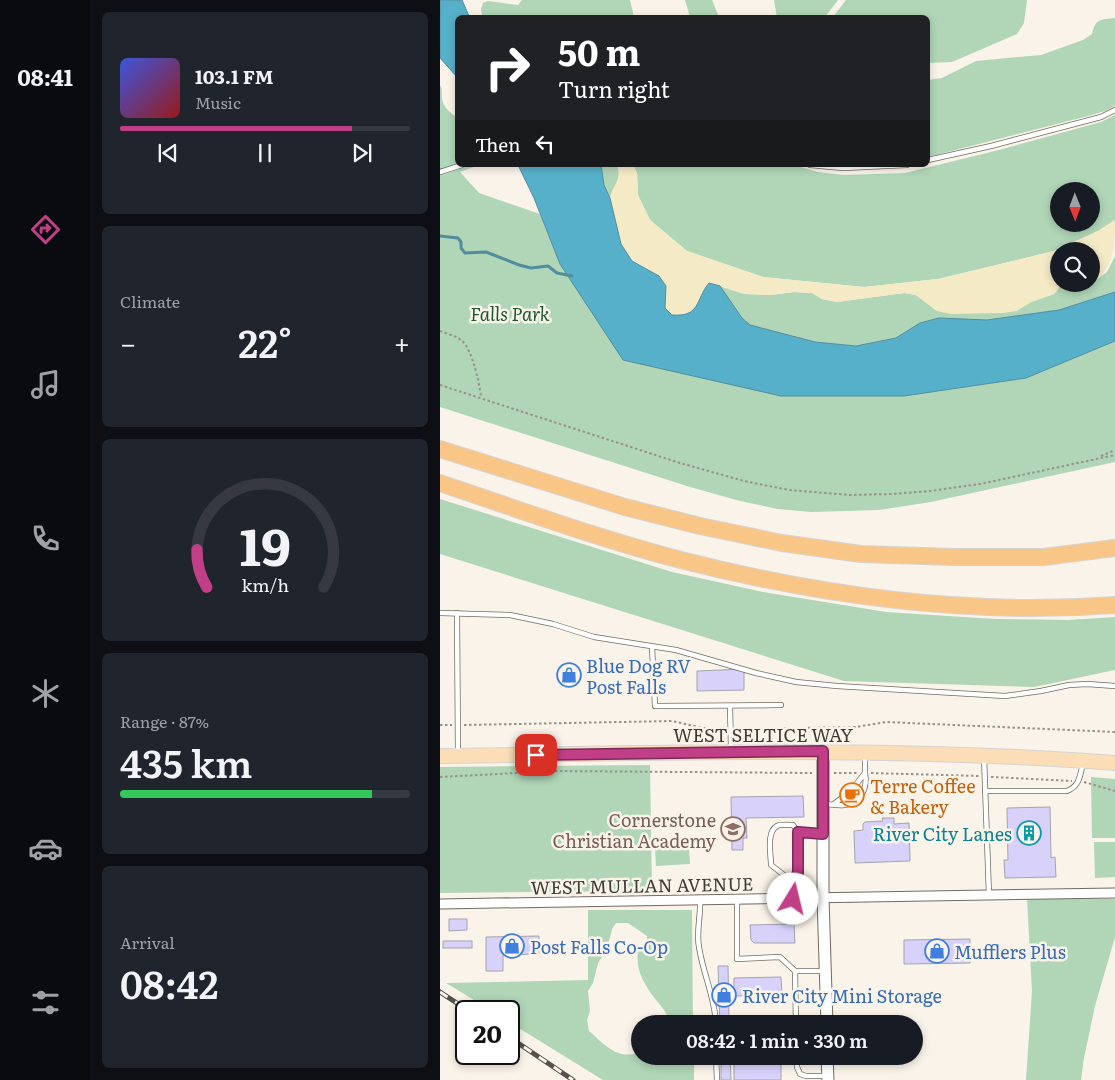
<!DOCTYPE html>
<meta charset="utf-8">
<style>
body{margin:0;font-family:Literata,serif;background:#20242c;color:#f1f3f6;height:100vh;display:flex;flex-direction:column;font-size:19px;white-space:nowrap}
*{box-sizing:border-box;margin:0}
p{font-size:16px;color:#9ea1a6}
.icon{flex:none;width:28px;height:28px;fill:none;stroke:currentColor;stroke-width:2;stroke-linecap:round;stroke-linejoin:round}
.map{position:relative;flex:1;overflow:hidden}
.drawer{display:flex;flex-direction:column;gap:12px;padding:12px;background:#0d0f14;width:350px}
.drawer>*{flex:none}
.top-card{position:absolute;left:15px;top:15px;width:475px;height:152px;border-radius:8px;box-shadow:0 2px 8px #0003;background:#202124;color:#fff;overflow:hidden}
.needle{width:32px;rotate:179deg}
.tools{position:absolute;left:610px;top:182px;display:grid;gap:10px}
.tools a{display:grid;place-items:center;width:50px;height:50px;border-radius:50%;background:#171b24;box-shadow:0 2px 8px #0003;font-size:25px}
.speed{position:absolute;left:15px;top:1000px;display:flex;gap:10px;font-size:25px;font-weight:700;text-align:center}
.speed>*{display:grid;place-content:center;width:65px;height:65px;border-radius:50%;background:#171b24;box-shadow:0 2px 8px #0003;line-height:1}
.speed .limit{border:2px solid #111;border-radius:8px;background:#fff;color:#111}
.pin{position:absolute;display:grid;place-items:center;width:42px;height:42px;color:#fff;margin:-21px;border-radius:10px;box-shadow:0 2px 8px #0006}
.me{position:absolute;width:55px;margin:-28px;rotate:9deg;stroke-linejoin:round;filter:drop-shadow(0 0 4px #0008)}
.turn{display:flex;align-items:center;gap:18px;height:105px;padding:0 20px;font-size:22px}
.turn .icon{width:65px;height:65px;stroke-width:2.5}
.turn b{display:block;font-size:35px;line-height:42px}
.then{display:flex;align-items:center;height:48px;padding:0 20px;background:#0003;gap:10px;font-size:19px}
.big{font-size:38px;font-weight:600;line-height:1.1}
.drawer .widget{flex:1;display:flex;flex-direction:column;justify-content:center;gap:8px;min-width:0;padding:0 18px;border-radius:8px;background:#20242c}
.drawer .dial{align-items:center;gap:0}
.dial svg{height:130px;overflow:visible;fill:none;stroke:#363941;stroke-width:7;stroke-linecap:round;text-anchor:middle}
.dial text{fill:#f1f3f6;stroke:none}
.song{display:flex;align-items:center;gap:15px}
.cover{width:60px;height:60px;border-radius:8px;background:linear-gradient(135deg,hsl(230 70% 55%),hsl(0 70% 35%))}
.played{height:5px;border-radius:2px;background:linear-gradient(90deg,#c03f87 80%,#363941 80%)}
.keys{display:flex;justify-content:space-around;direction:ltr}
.heat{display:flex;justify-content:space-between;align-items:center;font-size:28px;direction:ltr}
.charge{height:8px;border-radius:4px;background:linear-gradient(90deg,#34c759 87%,#363941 0)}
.trip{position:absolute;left:191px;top:1015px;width:292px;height:50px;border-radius:25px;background:#171b24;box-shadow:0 2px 8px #0003;font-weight:600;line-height:50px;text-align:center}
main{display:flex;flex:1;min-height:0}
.tabs{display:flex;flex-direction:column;width:90px;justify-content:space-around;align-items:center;background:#090b0e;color:#9ea1a6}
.tabs .icon{width:35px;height:35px}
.tabs .on{color:#c03f87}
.tabs b{font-size:22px;color:#f1f3f6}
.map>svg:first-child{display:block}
.green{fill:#b0d5b7;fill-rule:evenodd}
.sand{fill:#f4eac5}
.water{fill:#57b0c9;stroke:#508d9e}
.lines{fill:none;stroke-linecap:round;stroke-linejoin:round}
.stream{stroke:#508d9e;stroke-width:3}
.building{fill:#d8d2fb;stroke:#a4a3ad}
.service-casing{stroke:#706b62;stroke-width:6}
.minor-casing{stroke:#706b62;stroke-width:11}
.tertiary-casing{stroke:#706b62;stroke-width:13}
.primary-casing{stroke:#d5d4d3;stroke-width:16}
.motorway-casing{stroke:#d5d4d3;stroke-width:18}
.path{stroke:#96928b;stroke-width:2;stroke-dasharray:2.5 2.5;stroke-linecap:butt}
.service{stroke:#fff;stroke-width:4.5}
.minor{stroke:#fff;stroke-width:9}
.tertiary{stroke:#fff;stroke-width:11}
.primary{stroke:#fbddb7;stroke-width:14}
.motorway{stroke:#f9c687;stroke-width:16}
.rail-casing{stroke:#55514d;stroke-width:5}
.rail{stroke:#f9f3e9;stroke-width:3;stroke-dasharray:9;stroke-linecap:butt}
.route-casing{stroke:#7d2958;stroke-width:12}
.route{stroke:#c03f87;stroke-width:9}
.labels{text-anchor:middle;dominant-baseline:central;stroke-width:5;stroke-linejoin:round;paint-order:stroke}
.park-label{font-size:18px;font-style:italic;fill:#185a2e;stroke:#f9f3e9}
.shop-label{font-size:18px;fill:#366cbe;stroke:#f9f3e9;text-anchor:start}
.street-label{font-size:18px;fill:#3f3c38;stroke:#f9f3e9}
.food-label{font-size:18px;fill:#c56008;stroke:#f9f3e9;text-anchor:start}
.education-label{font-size:18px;fill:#785e54;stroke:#f9f3e9;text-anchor:end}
.culture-label{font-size:18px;fill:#0d838f;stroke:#f9f3e9;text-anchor:end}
</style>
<main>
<nav class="tabs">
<b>08:41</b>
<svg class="icon on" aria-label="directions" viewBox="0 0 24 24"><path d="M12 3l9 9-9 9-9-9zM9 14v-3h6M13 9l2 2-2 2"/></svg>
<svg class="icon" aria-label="music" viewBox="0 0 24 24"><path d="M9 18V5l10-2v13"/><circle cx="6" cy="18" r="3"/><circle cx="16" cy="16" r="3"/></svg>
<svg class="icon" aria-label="phone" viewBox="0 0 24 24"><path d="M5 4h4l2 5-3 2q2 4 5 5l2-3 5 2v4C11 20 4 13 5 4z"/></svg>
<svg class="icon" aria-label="climate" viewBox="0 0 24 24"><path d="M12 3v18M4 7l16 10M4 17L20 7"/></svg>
<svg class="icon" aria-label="car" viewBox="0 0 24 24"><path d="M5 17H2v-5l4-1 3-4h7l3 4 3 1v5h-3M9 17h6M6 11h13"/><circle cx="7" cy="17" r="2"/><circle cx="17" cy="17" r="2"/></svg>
<svg class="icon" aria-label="filters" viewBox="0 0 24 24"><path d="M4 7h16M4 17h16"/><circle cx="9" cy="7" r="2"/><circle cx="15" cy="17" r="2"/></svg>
</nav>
<section class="drawer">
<div class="widget">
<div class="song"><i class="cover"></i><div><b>103.1 FM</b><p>Music</p></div></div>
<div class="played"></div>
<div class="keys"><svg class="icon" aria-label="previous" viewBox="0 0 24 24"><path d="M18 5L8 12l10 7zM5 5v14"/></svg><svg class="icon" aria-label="pause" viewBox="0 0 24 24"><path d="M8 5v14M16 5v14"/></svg><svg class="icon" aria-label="next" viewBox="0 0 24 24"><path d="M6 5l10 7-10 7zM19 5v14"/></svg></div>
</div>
<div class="widget"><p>Climate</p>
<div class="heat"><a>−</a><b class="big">22°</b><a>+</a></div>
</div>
<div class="widget dial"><svg viewBox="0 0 100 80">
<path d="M14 69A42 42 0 1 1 86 69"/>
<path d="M14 69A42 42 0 0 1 8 46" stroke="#c03f87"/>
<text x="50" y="56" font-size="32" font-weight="700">19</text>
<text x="50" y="72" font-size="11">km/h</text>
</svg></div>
<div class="widget"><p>Range · 87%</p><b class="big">435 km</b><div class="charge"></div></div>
<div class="widget"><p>Arrival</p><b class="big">08:42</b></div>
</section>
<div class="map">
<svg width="675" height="1080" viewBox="0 0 675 1080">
<rect width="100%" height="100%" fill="#f9f3e9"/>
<g class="green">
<path d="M82 0H190L194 17 46 18 42 15 41 9 43 3 48 1 78 5Z"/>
<path d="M245 0H272L279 17H250Z"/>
<path d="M334 0H398L385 17 337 18Z"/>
<path d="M406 0H587L584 23 577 34 512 62 488 63V18L393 17Z"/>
<path d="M675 18V106L665 111 648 116 488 157V80L502 78 536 61 601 55 643 40 652 34C656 18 660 20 675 18Z"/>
<path d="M0 85C3 90 1 92 2 98 3 107 10 113 17 117L18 165H39L20 172 39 193 100 214 120 264 341 396H464L586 378 675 341V462L491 502 439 510 371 512 338 509 300 501 250 487 0 407Z"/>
<path d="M675 115V220L658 231 614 251 498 279 424 287 323 277 247 251 210 220 198 195 197 173 193 165H354L378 172 403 175 465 173 559 150 661 122ZM619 191H651V224H619Z"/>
<path d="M161 165H177C182 177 175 187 170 198L164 185Z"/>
<path d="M675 256V292L619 310 547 320 499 318 480 323 456 338 416 346 375 342 310 325 302 318 280 286 305 294 331 295 354 292 372 293 382 299 397 302 464 293 476 295 497 311H576L591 302 614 294 619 288V284H651V277L657 279 667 272Z"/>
<path d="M0 499 232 572 323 592 446 612 555 619 628 620 675 617V670L594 687 404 681 0 554Z"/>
<path d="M210 765 212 891 0 893V767Z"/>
<path d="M651 777 675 779V838H652Z"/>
<path d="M675 842V877L655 878 654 842Z"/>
<path d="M215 848 249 849 250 864 216 866Z"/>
<path d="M587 899H675V937L655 1006 644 1058 641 1080H586L592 991Z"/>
<path d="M148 910H252L253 1024H230C228 1014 223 1008 216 1000 204 985 195 969 198 950L207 943V936L188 923H176L172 929 167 949 158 963 153 983 148 991 150 1011 147 1020 149 1031C165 1045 178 1061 200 1052V1056H254V1080H163L69 1022V1011H52L6 983 148 980Z"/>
</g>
<path class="sand" d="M177 165 194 166 197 173 198 195 210 220 247 251 323 277 424 287 498 279 614 251 658 231 675 220C675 243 675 264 657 279L651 277V251H619V288L614 294 591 302 576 311 563 313 511 314 497 311 476 295 464 293 397 302 382 299 372 293 354 292 331 295 304 294 269 283C255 300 262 317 232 315L225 308C225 301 227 291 225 285 218 267 191 268 181 243 179 237 170 202 170 198 172 185 184 178 177 165Z"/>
<g class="water">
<path d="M0 0H22L29 16 32 17 18 18 17 77 0 58Z"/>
<path d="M78 165H161L164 185 170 198 181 244 192 261 219 276 226 286 225 308 232 315C261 317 255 300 269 283L280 286 302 318 310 325 375 342 416 346 456 338 480 323 499 318 547 320 619 310 675 292V341L586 378 464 396H341L183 360 120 264 94 198Z"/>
</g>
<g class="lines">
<path class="stream" d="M0 236 18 238 21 242V248L25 253 46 252 79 265 91 268 108 266 117 273 132 276"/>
</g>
<g class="building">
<path d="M304 669V690L257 691V671Z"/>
<path d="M363 796 364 817 306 818 307 838H303V850H292L291 797Z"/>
<path d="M610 807 611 858 615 857 616 877 565 878 564 860H568L567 808Z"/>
<path d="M442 818H454V824L469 823 470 861 415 863 414 831 423 830V824L425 822 443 821Z"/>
<path d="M9 919H27V930L9 931Z"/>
<path d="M354 924 355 943H314L311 940 310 925Z"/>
<path d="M99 936V954L63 955V971H46V937Z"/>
<path d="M530 939V963L464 964V940Z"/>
<rect x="3" y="941" width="29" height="7"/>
<path d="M278 966H288L289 1024H280Z"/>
<path d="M341 977 342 995 294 996V978Z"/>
<path d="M345 1019V1024H309V1020Z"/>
<path d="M281 1056H290L291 1080H281Z"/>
<path d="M341 1063V1080H294V1064Z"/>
</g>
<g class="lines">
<g class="service-casing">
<g id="service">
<path d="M488 160 551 146 661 117 675 110"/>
<path d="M370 165 403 168 467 165"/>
<path d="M0 172 22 165"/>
<path d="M0 613 70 615 113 624 154 637 236 650 316 673 356 682 397 686 565 696 601 691 629 685 647 684 675 686"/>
<path d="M17 613 18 754"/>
<path d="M212 647 215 706 341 705"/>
<path d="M290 706 291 749"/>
<path d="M544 757 549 895"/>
<path d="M425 773V754"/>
<path d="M545 791H627C640 786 640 775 643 763"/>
<path d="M384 804C390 804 398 806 404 805 421 803 428 788 425 773L411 791 394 804"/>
<path d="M358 832 382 833"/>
<path d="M353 882 331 865C331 855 326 832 337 826 341 824 349 825 353 825L358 832V873L353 882V899"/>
<path d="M260 900C261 916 256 932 259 947 263 974 275 997 276 1024"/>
<path d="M297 900V959L340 957 355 971H384"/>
<path d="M355 971 356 1024"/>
<path d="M276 1056 277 1080"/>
<path d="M356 1056 357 1067 360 1074 366 1076H388"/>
</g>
</g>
<g class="minor-casing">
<path id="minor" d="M0 904 675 893"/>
</g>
<g class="tertiary-casing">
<g id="tertiary">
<path d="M383 751V898L387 1024"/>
<path d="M387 1056 388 1080"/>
</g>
</g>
<g class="primary-casing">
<path id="primary" d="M0 756C225 753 450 746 675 763"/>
</g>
<g class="motorway-casing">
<g id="motorway">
<path d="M0 449 185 507 260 526 342 543 421 554 514 557H604L675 548"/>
<path d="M0 483C80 510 160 539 241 560 382 596 530 616 675 605"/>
</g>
</g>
<g class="path">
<path d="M0 331C7 334 17 336 22 341 32 348 40 386 41 397"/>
<path d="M0 385 240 463 304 481 349 490 410 495 452 494 490 491 540 484 675 455"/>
<path d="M661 456 675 450"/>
<path d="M0 725H12"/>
<path d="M24 725 232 721 263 728 284 729"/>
<path d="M298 729 416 727 446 722 675 732"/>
<path d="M394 773H417"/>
<path d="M431 773 539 776"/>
<path d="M0 777 115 771 372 773"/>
<path d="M551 777 632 781"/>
<path d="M644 782 675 791"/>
</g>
<use href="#service" class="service"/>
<use href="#minor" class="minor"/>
<use href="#tertiary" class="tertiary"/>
<use href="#primary" class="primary"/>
<use href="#motorway" class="motorway"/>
<g class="rail-casing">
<g id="rail">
<path d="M0 992 29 1011"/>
<path d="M69 1037 133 1080"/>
</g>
</g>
<use href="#rail" class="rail"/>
</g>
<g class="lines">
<g class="route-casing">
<path id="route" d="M96 755 383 751V834L358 832V873L353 882V899"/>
</g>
<use href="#route" class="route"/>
</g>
<defs>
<g id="shop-ring" transform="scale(1.25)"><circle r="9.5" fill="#f9f3e9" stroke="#3f7fe0" stroke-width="1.5"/><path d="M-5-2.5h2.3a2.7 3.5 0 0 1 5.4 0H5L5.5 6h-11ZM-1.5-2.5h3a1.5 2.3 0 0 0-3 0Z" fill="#3f7fe0"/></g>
<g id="cafe-ring" transform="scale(1.25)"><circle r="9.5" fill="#f9f3e9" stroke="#e8710a" stroke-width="1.5"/><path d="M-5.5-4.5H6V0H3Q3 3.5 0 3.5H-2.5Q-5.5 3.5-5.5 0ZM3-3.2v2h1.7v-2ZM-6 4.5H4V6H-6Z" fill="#e8710a"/></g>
<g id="school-ring" transform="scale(1.25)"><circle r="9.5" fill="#f9f3e9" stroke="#8d6e63" stroke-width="1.5"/><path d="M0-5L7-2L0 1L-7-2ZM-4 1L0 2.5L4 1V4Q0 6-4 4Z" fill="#8d6e63"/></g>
<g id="building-ring" transform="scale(1.25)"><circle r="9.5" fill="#f9f3e9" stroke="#0f9aa8" stroke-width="1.5"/><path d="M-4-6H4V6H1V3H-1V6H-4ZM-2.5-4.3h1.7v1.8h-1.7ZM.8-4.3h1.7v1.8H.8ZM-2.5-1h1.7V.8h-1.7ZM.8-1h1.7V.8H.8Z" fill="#0f9aa8"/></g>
</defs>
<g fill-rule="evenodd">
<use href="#shop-ring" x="129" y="675"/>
<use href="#cafe-ring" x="412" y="795"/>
<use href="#school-ring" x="293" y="829"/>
<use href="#building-ring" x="589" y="833"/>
<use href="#shop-ring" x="72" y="946"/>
<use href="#shop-ring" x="497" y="951"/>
<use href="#shop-ring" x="284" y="995"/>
</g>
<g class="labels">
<g class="park-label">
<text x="70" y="313">Falls Park</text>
</g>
<g class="shop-label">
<text x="146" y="665">Blue Dog RV<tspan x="146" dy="21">Post Falls</tspan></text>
<text x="90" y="946">Post Falls Co-Op</text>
<text x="514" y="951">Mufflers Plus</text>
<text x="302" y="995">River City Mini Storage</text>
</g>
<g class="street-label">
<text x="323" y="734">WEST SELTICE WAY</text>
<text transform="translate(202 885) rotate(-1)">WEST MULLAN AVENUE</text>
</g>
<g class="food-label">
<text x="430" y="785">Terre Coffee<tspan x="430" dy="21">&amp; Bakery</tspan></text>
</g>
<g class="education-label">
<text x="276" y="819">Cornerstone<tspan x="276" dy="21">Christian Academy</tspan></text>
</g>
<g class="culture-label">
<text x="572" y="833">River City Lanes</text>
</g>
</g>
</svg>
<div class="tools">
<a><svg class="needle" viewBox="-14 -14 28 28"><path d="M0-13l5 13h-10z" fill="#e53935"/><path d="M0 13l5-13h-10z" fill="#9ea1a6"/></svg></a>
<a><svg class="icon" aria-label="search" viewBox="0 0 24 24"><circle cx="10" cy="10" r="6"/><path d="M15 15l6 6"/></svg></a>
</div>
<div class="speed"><div class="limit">20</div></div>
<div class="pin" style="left:96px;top:755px;background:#d93025"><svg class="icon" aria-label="arrive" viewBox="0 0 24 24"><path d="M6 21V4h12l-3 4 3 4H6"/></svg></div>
<svg class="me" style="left:353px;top:899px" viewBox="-20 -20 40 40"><circle r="19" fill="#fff"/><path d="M0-13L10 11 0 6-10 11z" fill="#c03f87"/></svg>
<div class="trip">08:42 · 1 min · 330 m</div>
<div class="top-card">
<div class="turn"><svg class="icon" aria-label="right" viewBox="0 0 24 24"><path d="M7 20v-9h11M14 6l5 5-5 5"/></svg><div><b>50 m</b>Turn right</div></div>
<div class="then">Then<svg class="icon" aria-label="left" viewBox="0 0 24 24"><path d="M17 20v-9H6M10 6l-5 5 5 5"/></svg></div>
</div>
</div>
</main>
